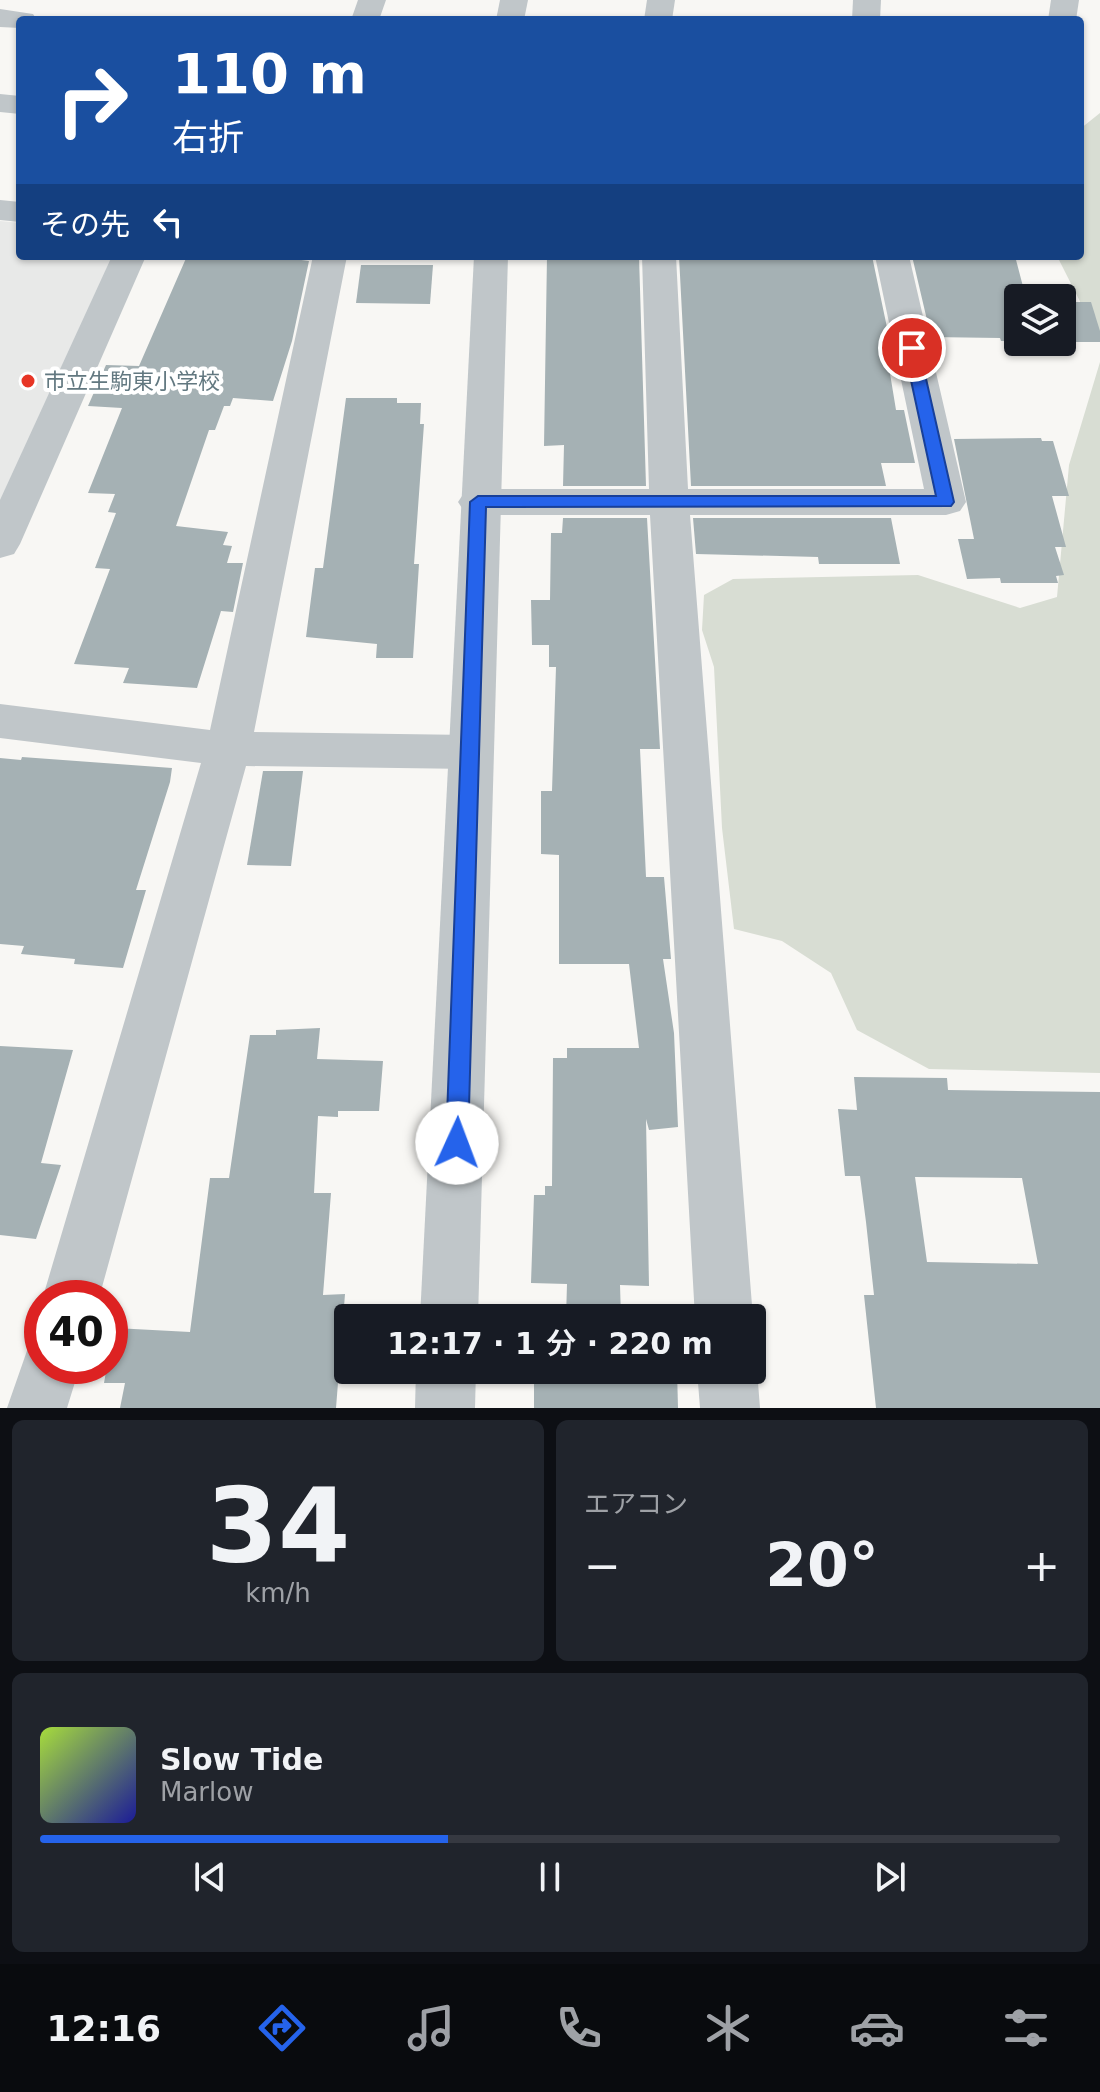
<!DOCTYPE html>
<html lang="ja">
<meta charset="utf-8">
<style>
body{margin:0;font-family:"DejaVu Sans","Noto Sans JP",sans-serif;background:#20242c;color:#f1f3f6;height:100vh;display:flex;flex-direction:column;font-size:30px;white-space:nowrap}
*{box-sizing:border-box;margin:0}
p{font-size:26px;color:#9ea1a6}
.icon{flex:none;width:44px;height:44px;fill:none;stroke:currentColor;stroke-width:2;stroke-linecap:round;stroke-linejoin:round}
.map{position:relative;height:1408px;overflow:hidden}
.panel{display:flex;flex-direction:column;gap:12px;padding:12px;background:#0d0f14;flex:1}
.panel>*{flex:none}
.hud{position:absolute;left:16px;top:16px;width:1068px;height:244px;border-radius:8px;box-shadow:0 2px 6px #0004;background:#1a4fa0;color:#fff;overflow:hidden}
.tools{position:absolute;left:1004px;top:284px;display:grid;gap:16px}
.tools a{display:grid;place-items:center;width:72px;height:72px;border-radius:8px;background:#171b24;box-shadow:0 2px 6px #0004;font-size:40px}
.speed{position:absolute;left:24px;top:1280px;display:flex;gap:16px;font-size:40px;font-weight:700;text-align:center}
.speed>*{display:grid;place-content:center;width:104px;height:104px;border-radius:50%;background:#171b24;box-shadow:0 2px 6px #0004;line-height:1}
.speed .limit{border:12px solid #d22;background:#fff;color:#111}
.pin{position:absolute;display:grid;place-items:center;width:68px;height:68px;color:#fff;margin:-34px;border:4px solid #fff;border-radius:50%;box-shadow:0 2px 8px #0007}
.me{position:absolute;width:88px;margin:-44px;rotate:2deg;stroke-linejoin:round;filter:drop-shadow(0 0 6px #0008)}
.turn{display:flex;align-items:center;gap:28px;height:168px;padding:0 24px;font-size:36px}
.turn .icon{width:104px;height:104px;stroke-width:2.5}
.turn b{display:block;font-size:56px;line-height:68px}
.then{display:flex;align-items:center;height:76px;padding:0 24px;background:#0003;gap:16px;font-size:30px}
.big{font-size:60px;font-weight:600;line-height:1.1}
.panel .card{flex:1;display:flex;flex-direction:column;justify-content:center;gap:12px;min-width:0;padding:0 28px;border-radius:12px;background:#20242c}
.panel .dial{align-items:center;gap:0}
.dial b{font-size:104px;line-height:1}
.song{display:flex;align-items:center;gap:24px}
.cover{width:96px;height:96px;border-radius:12px;background:linear-gradient(135deg,hsl(80 70% 55%),hsl(240 70% 35%))}
.played{height:8px;border-radius:4px;background:linear-gradient(90deg,#2563eb 40%,#363941 40%)}
.keys{display:flex;justify-content:space-around;direction:ltr}
.heat{display:flex;justify-content:space-between;align-items:center;font-size:44px;direction:ltr}
.panel .tiles{flex:1;display:grid;gap:12px;grid-template-columns:1fr 1fr}
.card:last-child{grid-column:span 2}
.trip{position:absolute;left:334px;top:1304px;width:432px;height:80px;border-radius:8px;background:#171b24;box-shadow:0 2px 6px #0004;font-weight:600;line-height:80px;text-align:center}
.menu{display:flex;height:128px;justify-content:space-around;align-items:center;background:#090b0e;color:#9ea1a6}
.menu .icon{width:56px;height:56px}
.menu .current{color:#2563eb}
.menu b{font-size:36px;color:#f1f3f6}
.map>svg:first-child{display:block}
.built{fill:#e8e9e8}
.green{fill:#d8ddd3}
.building{fill:#a5b1b4;fill-rule:evenodd}
.lines{fill:none;stroke-linecap:round;stroke-linejoin:round}
.minor{fill:#c0c6c9;fill-rule:evenodd}
.tertiary{fill:#c0c6c9;fill-rule:evenodd}
.route{fill:#2563eb;stroke:#184099;stroke-width:2}
.poi-dot{fill:#e73525;stroke:#fff;stroke-width:3}
.labels{text-anchor:middle;dominant-baseline:central;stroke-width:8;stroke-linejoin:round;paint-order:stroke}
.poi-label{font-size:22px;fill:#627880;stroke:#fff;text-anchor:start}
</style>
<div class="map">
<svg width="1100" height="1408" viewBox="0 0 1100 1408">
<rect width="100%" height="100%" fill="#f8f7f4"/>
<path class="built" d="M0 221 20 223V256H113L0 506Z"/>
<g class="green">
<path d="M1100 113V341L1057 256H1080V129Z"/>
<path d="M1100 362V1073L929 1069 857 1030 831 973 782 941 734 929 722 828 714 667 702 630 704 595 733 579 918 575 1020 608 1057 597 1069 465Z"/>
</g>
<g class="building">
<path d="M187 256H271L309 261 292 341 273 401 233 398 230 406H224L215 430H209L176 526 228 532 223 545 232 546 227 563H243L233 612 221 611 197 688 123 683 129 668 74 664 110 569 95 568 116 513 108 512 115 494 88 493 122 408 88 406 106 365 139 366Z"/>
<path d="M547 256H639L646 486H563L564 445 544 446Z"/>
<path d="M679 256H872L889 337H884L896 410H904L915 463H881L886 486H691Z"/>
<path d="M912 256H1015L1026 298H1018V341H1001L1000 338 931 337Z"/>
<path d="M361 265H433L430 304 356 303Z"/>
<path d="M1062 302H1091L1100 331V342H1062Z"/>
<path d="M346 398H397V403H421L420 424H424L414 564H419L413 658H376L377 644 306 637 315 568H323Z"/>
<path d="M1041 438 1042 441H1053L1069 496H1052L1066 547H1055L1064 575 1056 576 1058 583H1001L1000 578 967 579 958 539H974L954 439Z"/>
<path d="M563 518H647L660 749H640L646 877H664L671 959H663L674 1033 678 1127 649 1130 646 1119 649 1286 620 1285 621 1318H566L567 1284 531 1283 534 1195H545V1186H552L553 1058H567V1048H639L629 964H559V855L541 854V791H552L556 667H549V645H532L531 600H550L551 533H562Z"/>
<path d="M693 518H891L900 564H819L818 557 696 554Z"/>
<path d="M22 757 172 768 170 782 136 890H146L123 968 74 964 75 959 21 954 24 946 0 944V758L21 760Z"/>
<path d="M263 771H303L291 866 247 865Z"/>
<path d="M320 1028 317 1059 383 1061 379 1111H338V1117L318 1116 314 1193H331L323 1295 345 1294 336 1408H120L125 1383H104L107 1366H110L115 1328 190 1332 210 1178H229L250 1035H276V1030Z"/>
<path d="M0 1046 73 1050 41 1163 61 1165 36 1239 0 1235Z"/>
<path d="M854 1077 947 1078 948 1090 1100 1092V1408H876L864 1295H874L866 1222 860 1176H845L838 1109 857 1110ZM915 1177 1022 1178 1038 1264 927 1262Z"/>
<path d="M534 1370H677L678 1408H534Z"/>
</g>
<g class="lines">
<g class="minor">
<path d="M358 0H386L379 20H351Z"/>
<path d="M647 0H675L672 20H644Z"/>
<path d="M853 0H881L880 20H852Z"/>
<path d="M1051 0H1079L1076 20H1048Z"/>
<path d="M0 9 33 14 37 20H20V28L0 27Z"/>
<path d="M0 94 20 96V114L0 112Z"/>
<path d="M0 200 20 202V222L0 220Z"/>
<path d="M112 256H146L20 544 14 554 0 558V500Z"/>
<path d="M313 256H347L254 732 470 735 486 740 493 752 486 764 470 769 246 766 99 1298 42 1300 201 763 0 738V704L210 730Z"/>
<path d="M642 256H676L688 489H924L875 256H909L966 502 960 511 946 515H690L753 1318 752 1320 695 1318 650 515H478L464 511 458 502 464 493 478 489H649Z"/>
<path d="M42 1340V1366H80L67 1408H7L29 1345Z"/>
<path d="M752 1359 757 1370 760 1408H700L697 1370H752Z"/>
</g>
<g class="tertiary">
<path d="M500 0H528L524 20H496Z"/>
<path d="M474 256H508L478 1318H420Z"/>
<path d="M416 1370H476L475 1408H415Z"/>
</g>
</g>
<path class="route" d="M912 344 919 348 954 502 951 506 486 507 468 1143 465 1150 457 1153 449 1150 446 1143 470 502 478 496H936L904 348Z"/>
<circle class="poi-dot" cx="28" cy="381" r="8"/>
<g class="labels">
<g class="poi-label">
<text x="44" y="381">市立生駒東小学校</text>
</g>
</g>
</svg>
<div class="tools">
<a><svg class="icon" aria-label="layers" viewBox="0 0 24 24"><path d="M12 4l9 5-9 5-9-5zM3 14l9 5 9-5"/></svg></a>
</div>
<div class="speed"><div class="limit">40</div></div>
<div class="pin" style="left:912px;top:348px;background:#d93025"><svg class="icon" aria-label="arrive" viewBox="0 0 24 24"><path d="M6 21V4h12l-3 4 3 4H6"/></svg></div>
<svg class="me" style="left:457px;top:1143px" viewBox="-20 -20 40 40"><circle r="19" fill="#fff"/><path d="M0-13L10 11 0 6-10 11z" fill="#2563eb"/></svg>
<div class="trip">12:17 · 1 分 · 220 m</div>
<div class="hud">
<div class="turn"><svg class="icon" aria-label="right" viewBox="0 0 24 24"><path d="M7 20v-9h11M14 6l5 5-5 5"/></svg><div><b>110 m</b>右折</div></div>
<div class="then">その先<svg class="icon" aria-label="left" viewBox="0 0 24 24"><path d="M17 20v-9H6M10 6l-5 5 5 5"/></svg></div>
</div>
</div>
<section class="panel">
<div class="tiles">
<div class="card dial"><b>34</b><p>km/h</p></div>
<div class="card"><p>エアコン</p>
<div class="heat"><a>−</a><b class="big">20°</b><a>+</a></div>
</div>
<div class="card">
<div class="song"><i class="cover"></i><div><b>Slow Tide</b><p>Marlow</p></div></div>
<div class="played"></div>
<div class="keys"><svg class="icon" aria-label="previous" viewBox="0 0 24 24"><path d="M18 5L8 12l10 7zM5 5v14"/></svg><svg class="icon" aria-label="pause" viewBox="0 0 24 24"><path d="M8 5v14M16 5v14"/></svg><svg class="icon" aria-label="next" viewBox="0 0 24 24"><path d="M6 5l10 7-10 7zM19 5v14"/></svg></div>
</div>
</div>
</section>
<nav class="menu">
<b>12:16</b>
<svg class="icon current" aria-label="directions" viewBox="0 0 24 24"><path d="M12 3l9 9-9 9-9-9zM9 14v-3h6M13 9l2 2-2 2"/></svg>
<svg class="icon" aria-label="music" viewBox="0 0 24 24"><path d="M9 18V5l10-2v13"/><circle cx="6" cy="18" r="3"/><circle cx="16" cy="16" r="3"/></svg>
<svg class="icon" aria-label="phone" viewBox="0 0 24 24"><path d="M5 4h4l2 5-3 2q2 4 5 5l2-3 5 2v4C11 20 4 13 5 4z"/></svg>
<svg class="icon" aria-label="climate" viewBox="0 0 24 24"><path d="M12 3v18M4 7l16 10M4 17L20 7"/></svg>
<svg class="icon" aria-label="car" viewBox="0 0 24 24"><path d="M5 17H2v-5l4-1 3-4h7l3 4 3 1v5h-3M9 17h6M6 11h13"/><circle cx="7" cy="17" r="2"/><circle cx="17" cy="17" r="2"/></svg>
<svg class="icon" aria-label="filters" viewBox="0 0 24 24"><path d="M4 7h16M4 17h16"/><circle cx="9" cy="7" r="2"/><circle cx="15" cy="17" r="2"/></svg>
</nav>
